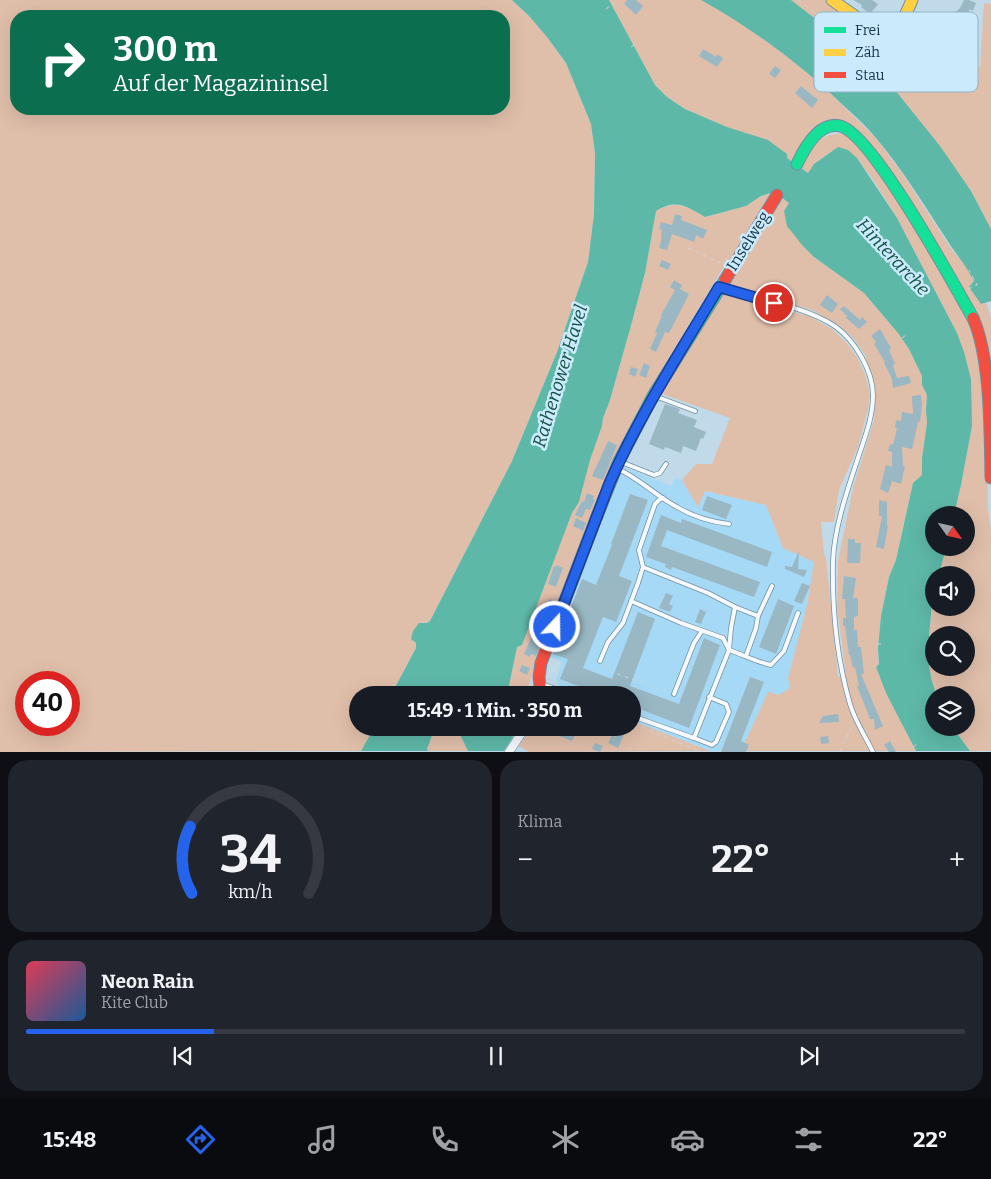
<!DOCTYPE html>
<html lang="de">
<meta charset="utf-8">
<style>
body{margin:0;font-family:Bitter,serif;background:#20242c;color:#f1f3f6;height:100vh;display:flex;flex-direction:column;font-size:19px;white-space:nowrap}
*{box-sizing:border-box;margin:0}
p{font-size:16px;color:#9ea1a6}
.icon{flex:none;width:28px;height:28px;fill:none;stroke:currentColor;stroke-width:2;stroke-linecap:round;stroke-linejoin:round}
.map{position:relative;height:752px;overflow:hidden}
.panel{display:flex;flex-direction:column;gap:8px;padding:8px;background:#0d0f14;flex:1}
.panel>*{flex:none}
.top-card{position:absolute;left:10px;top:10px;width:500px;height:105px;border-radius:20px;box-shadow:0 5px 20px #0002;background:#0b6e4f;color:#fff;overflow:hidden}
.needle{width:32px;rotate:124deg}
.tools{position:absolute;left:925px;top:506px;display:grid;gap:10px}
.tools a{display:grid;place-items:center;width:50px;height:50px;border-radius:50%;background:#171b24;box-shadow:0 5px 20px #0002;font-size:25px}
.speed{position:absolute;left:15px;top:671px;display:flex;gap:10px;font-size:25px;font-weight:700;text-align:center}
.speed>*{display:grid;place-content:center;width:65px;height:65px;border-radius:50%;background:#171b24;box-shadow:0 5px 20px #0002;line-height:1}
.speed .limit{border:8px solid #d22;background:#fff;color:#111}
.pin{position:absolute;display:grid;place-items:center;width:42px;height:42px;color:#fff;margin:-21px;border:2px solid #fff;border-radius:50%;box-shadow:0 1px 5px #0007}
.me{position:absolute;width:55px;margin:-28px;rotate:21deg;stroke-linejoin:round;filter:drop-shadow(0 0 4px #0008)}
.turn{display:flex;align-items:center;gap:18px;height:105px;padding:0 20px;font-size:22px}
.turn .icon{width:65px;height:65px;stroke-width:2.5}
.turn b{display:block;font-size:35px;line-height:42px}
.big{font-size:38px;font-weight:700;line-height:1.1}
.panel .tile{flex:1;display:flex;flex-direction:column;justify-content:center;gap:8px;min-width:0;padding:0 18px;border-radius:20px;background:#20242c}
.panel .dial{align-items:center;gap:0}
.dial svg{height:130px;overflow:visible;fill:none;stroke:#363941;stroke-width:7;stroke-linecap:round;text-anchor:middle}
.dial text{fill:#f1f3f6;stroke:none}
.song{display:flex;align-items:center;gap:15px}
.cover{width:60px;height:60px;border-radius:8px;background:linear-gradient(135deg,hsl(350 70% 55%),hsl(210 70% 35%))}
.played{height:5px;border-radius:2px;background:linear-gradient(90deg,#2563eb 20%,#363941 20%)}
.keys{display:flex;justify-content:space-around;direction:ltr}
.heat{display:flex;justify-content:space-between;align-items:center;font-size:28px;direction:ltr}
.panel .tiles{flex:1;display:grid;gap:8px;grid-template-columns:1fr 1fr}
.tile:last-child{grid-column:span 2}
.trip{position:absolute;left:349px;top:686px;width:292px;height:50px;border-radius:25px;background:#171b24;box-shadow:0 5px 20px #0002;font-weight:700;line-height:50px;text-align:center}
.tab-bar{display:flex;height:80px;justify-content:space-around;align-items:center;background:#090b0e;color:#9ea1a6}
.tab-bar .icon{width:35px;height:35px}
.tab-bar .current{color:#2563eb}
.tab-bar b{font-size:22px;color:#f1f3f6}
.map>svg:first-child{display:block}
.built{fill:#a6d9f5}
.green{fill:#e0bfaa;fill-rule:evenodd}
.water{fill:#5eb8a8}
.building{fill:#99b8c4}
.lines{fill:none;stroke-linecap:round;stroke-linejoin:round}
.lane-casing{stroke:#71919f;stroke-width:5.5}
.street-casing{stroke:#71919f;stroke-width:9}
.fast-casing{stroke:#71919f;stroke-width:13}
.slow-casing{stroke:#71919f;stroke-width:13}
.jam-casing{stroke:#71919f;stroke-width:13}
.path{stroke:#ccd5db;stroke-width:1;stroke-dasharray:4 4;stroke-linecap:butt}
.lane{stroke:#f6f9fc;stroke-width:4}
.street{stroke:#f6f9fc;stroke-width:8}
.fast{stroke:#16e098;stroke-width:11}
.slow{stroke:#ffcf43;stroke-width:11}
.jam{stroke:#f24e42;stroke-width:11}
.route-casing{stroke:#184099;stroke-width:12}
.route{stroke:#2563eb;stroke-width:9}
.labels{text-anchor:middle;dominant-baseline:central;stroke-width:5;stroke-linejoin:round;paint-order:stroke}
.street-label{font-size:16px;fill:#113546;stroke:#cbeafc}
.water-label{font-size:18px;font-style:italic;fill:#115142;stroke:#cbeafc}
.key{fill:#cbeafc;stroke:#93b4c5;stroke-width:1}
.key-label{font-size:14px;fill:#113546}
</style>
<div class="map">
<svg width="991" height="752" viewBox="0 0 991 752">
<rect width="100%" height="100%" fill="#c1dae9"/>
<path class="built" d="M623 467 671 486 675 478 682 480 698 507 704 491 766 505 783 548 815 562 790 688 779 696 741 751H710L633 721 632 695H566L556 691 559 686 556 680 562 662 551 657Z"/>
<g class="green">
<path d="M0 0H512L529 16 547 37 566 63 591 124 595 153 594 214 588 262 557 352 512 461 430 621 427 623 421 622 413 641 416 643V648L391 695H358V728H374L361 751 0 752ZM16 16H504V109H16ZM26 682H69V725H26Z"/>
<path d="M609 0H701L740 22 788 57 823 86 876 138 902 173 952 250 969 270 975 281 981 304 986 302 991 317V361L984 334 856 128C847 124 836 117 826 123 819 127 800 154 793 162L727 127 685 109 667 97 655 85Z"/>
<path d="M791 0H828L898 50 912 71 980 67 984 3 991 4V229L971 191 879 73 839 37Z"/>
<path d="M834 134H844L851 138 882 175 910 218 975 332 986 374 988 508 991 530V751H970L953 728H966V695H937C923 664 930 628 934 595V608H966V575H939L946 548H966V515H954L961 485 972 426 957 333 897 218 873 180 857 158 838 147 815 163 808 173 799 166C809 152 816 137 834 134ZM934 635H966V668H934Z"/>
<path d="M774 192 789 203 814 257 864 293 898 333 909 349 922 376V385L927 395 926 410 927 423 922 458V475L913 483 896 560 889 577 881 616 878 648 879 676 916 751H741L768 692 779 695 790 688 788 678 807 605 814 562 783 548 766 505 705 491 698 507 682 480 696 464H712L730 418 659 393 717 297 725 291 780 309 809 316 832 329 846 342 857 357 866 377 870 394 868 409 858 447 839 490 834 522H821L824 555 826 557 838 677 846 676 837 606 838 561 853 488 874 420 876 394 871 374 865 355 854 339 838 325 812 310 727 286 723 268 643 401 615 456 601 490 529 684 527 695H507L517 647 522 645 572 513 579 502 590 460 602 426 603 418 610 400 632 322 645 273 656 211C677 199 687 207 706 217L746 206 761 196Z"/>
<path d="M633 721 710 751 529 752 519 746 531 728H632Z"/>
<path d="M442 728H457L468 751H428L427 749 433 733Z"/>
</g>
<g class="water">
<path d="M512 0H609L655 85 667 97 685 109 727 127 768 140 787 154V158L808 173 814 164 838 147 848 150 857 158 897 218 957 333 964 352 971 379 972 426 961 485 954 515H934V548H946L939 575H934C934 614 920 658 937 695H934V728H953L970 751H916L886 693 876 667 879 664 878 648 881 616 889 577 896 560 913 483 922 475V458L927 423 926 410 927 395 922 385V376L909 349 898 333 864 293 814 257 802 245 787 226 784 211 789 203 774 192 761 196 746 206 705 217C687 207 677 198 656 211L645 273 632 322 610 400 603 418 602 426 590 460 579 502 572 513 522 645 517 647 507 695H391L416 648V643L411 639 413 631 419 623H427L430 621 512 461 557 352 588 262 594 214 595 153 591 124 566 63 547 37 529 16Z"/>
<path d="M701 0H791L839 37 879 73 895 90 940 146 971 191 991 229V301L981 304 969 287 974 281C966 265 954 252 945 237 923 203 902 169 876 138 866 126 855 116 844 106 800 64 753 29 701 0Z"/>
<path d="M374 728H442L433 733 427 749 428 751H361Z"/>
<path d="M457 728H510L513 737 504 751H468Z"/>
</g>
<g class="building">
<path d="M627 0H636L643 6 636 15 624 4Z"/>
<path d="M853 0H872L878 4 870 14 861 7 862 5Z"/>
<path d="M964 0H969L976 3 973 11 970 9 968 14 966 13 955 23 950 17 960 8Z"/>
<path d="M703 49 716 57 717 54 723 58 717 67 699 56Z"/>
<path d="M775 66 781 70 775 78 769 74Z"/>
<path d="M801 86 818 100 812 108 795 93Z"/>
<path d="M675 214 682 216 681 220 707 230 703 239 696 235 694 242 672 234 667 250 659 248 662 237H661L662 230 659 229 661 222 672 225Z"/>
<path d="M662 260 671 264 668 270 659 266Z"/>
<path d="M674 280 682 285 680 289 689 294 669 333 665 332 656 352 650 349 657 333 655 332 662 316 661 315 675 290 670 287Z"/>
<path d="M827 295 838 304 832 313 820 305Z"/>
<path d="M844 306 860 320 862 317 867 322 859 329 846 318 847 316 840 309Z"/>
<path d="M880 329 891 348 889 350 895 364 893 365 897 378 909 376 911 383 893 388 892 379 884 363 885 362 874 344 876 342 871 336Z"/>
<path d="M644 363 650 366 646 378 639 375Z"/>
<path d="M631 367 638 369 635 377 629 374Z"/>
<path d="M921 395 922 405 920 422H918L912 449 902 447 903 466H905L901 484 892 481 888 493 880 489 886 465 892 467V452L888 451 890 444 893 445 897 428H895L896 420 901 421 902 412 913 414 912 396Z"/>
<path d="M665 404 680 409 678 413 697 420 694 427 706 432 703 439 701 438 696 451 683 446 681 453 665 447 664 450 649 444Z"/>
<path d="M608 441 617 445 603 480 592 476Z"/>
<path d="M587 493 594 496 593 499 595 500 590 510 586 509 582 518 575 515 582 501 584 502Z"/>
<path d="M630 494 648 500 619 576 632 581 616 622 603 617 583 668 612 679 638 612 655 619 630 686 679 704 704 638 720 645 689 728 632 706V695H602L560 679 568 659 553 654 582 579 596 585 612 545 611 544Z"/>
<path d="M707 496 732 505 726 519 702 510Z"/>
<path d="M879 500 887 502V526H888L884 549 876 547 882 516H879Z"/>
<path d="M661 515 681 523 682 519 772 552 767 567 667 530 661 546 760 582 754 597 672 567 671 570 665 567 666 564 646 557Z"/>
<path d="M576 518 586 523 583 531 573 526Z"/>
<path d="M848 539H855V543H861L860 563H847Z"/>
<path d="M799 551 798 569 807 570 804 577 785 569V566L792 567Z"/>
<path d="M557 565 563 568 556 587 548 584 554 566 556 567Z"/>
<path d="M844 576 856 578 853 598H858V616L854 617V630H857L858 647H861L864 674H861L883 726 875 730 874 719H870L857 686H859L855 667 853 668 850 655H849L845 626H843V618H846L845 599H842Z"/>
<path d="M802 583 810 586 802 604 794 601Z"/>
<path d="M666 593 673 596 669 604 673 606 670 612 659 608Z"/>
<path d="M549 599 556 602 552 613 545 610Z"/>
<path d="M778 599 794 606 776 654 759 647Z"/>
<path d="M700 609 706 612 701 624 695 622Z"/>
<path d="M536 627 545 632 536 656 531 654 530 657 524 654Z"/>
<path d="M522 665 530 668 527 675 519 671Z"/>
<path d="M750 677 764 682 741 741 749 745 746 752H721Z"/>
<path d="M838 714 839 722 819 723 823 716Z"/>
<path d="M540 728H556L575 735 572 741Z"/>
<path d="M621 728H627L618 748 608 743 612 735 616 737Z"/>
<path d="M828 736 829 743 821 744 820 737Z"/>
<path d="M890 741 896 752H889L884 745Z"/>
<path d="M595 743 603 746 600 752 592 749Z"/>
</g>
<g class="lines">
<g class="lane-casing">
<g id="lane">
<path d="M721 288C754 297 810 308 836 327 855 341 873 371 873 395 873 417 865 437 858 458 848 488 834 528 833 561 832 607 837 659 850 704 855 721 865 736 873 752"/>
<path d="M655 396 695 411"/>
<path d="M621 462 654 475 660 473 666 464"/>
<path d="M618 469C640 479 656 496 677 507 692 516 712 522 729 524"/>
<path d="M631 601 681 623 723 638 729 650C744 655 756 662 771 665L784 651 798 613"/>
<path d="M735 607 758 616 756 628 746 656"/>
<path d="M758 616 772 586"/>
<path d="M600 661 608 642 623 623 638 583 643 567 639 550 655 504 659 500 663 498"/>
<path d="M541 684 574 695"/>
<path d="M674 694 694 643 702 631"/>
<path d="M632 716 694 738 729 650 731 628 735 607 708 593 643 567"/>
<path d="M694 738 712 745 716 742 729 712 726 704 709 697"/>
</g>
</g>
<g class="street-casing">
<path id="street" d="M509 752 525 728"/>
</g>
<g class="fast-casing">
<g id="fast">
<path d="M797 164C804 149 819 121 840 126 872 133 954 285 973 318"/>
<path d="M597 516 619 461 653 396 725 280"/>
</g>
</g>
<g class="slow-casing">
<path id="slow" d="M832 0 889 40H893L896 36 912 0"/>
</g>
<g class="jam-casing">
<g id="jam">
<path d="M725 280 777 195"/>
<path d="M973 318C991 358 990 433 991 478"/>
<path d="M541 695 539 677 541 663 597 516"/>
</g>
</g>
<g class="path">
<path d="M798 0 862 46 872 41"/>
<path d="M606 9 614 3"/>
<path d="M631 47 636 44"/>
<path d="M688 248 723 264"/>
<path d="M968 289 977 285 969 270"/>
<path d="M902 338 906 335"/>
<path d="M877 644H881"/>
<path d="M604 665 612 672 667 692"/>
<path d="M642 727 701 752"/>
<path d="M913 747 917 744"/>
<path d="M840 752 852 725"/>
</g>
<use href="#lane" class="lane"/>
<use href="#street" class="street"/>
<use href="#fast" class="fast"/>
<use href="#slow" class="slow"/>
<use href="#jam" class="jam"/>
</g>
<g class="lines">
<g class="route-casing">
<path id="route" d="M555 627 610 482C640 414 681 351 719 287L774 303"/>
</g>
<use href="#route" class="route"/>
</g>
<g class="labels">
<g class="street-label">
<text transform="translate(748 241) rotate(-58)">Inselweg</text>
</g>
<g class="water-label">
<text transform="translate(893 257) rotate(47)">Hinterarche</text>
<text transform="translate(560 376) rotate(-73)">Rathenower Havel</text>
</g>
</g>
<rect x="814" y="12" width="164" height="80" rx="8" class="key"/>
<rect x="824" y="27" width="22" height="6" fill="#16e098"/>
<rect x="824" y="49" width="22" height="7" fill="#ffcf43"/>
<rect x="824" y="72" width="22" height="6" fill="#f24e42"/>
<g class="key-label">
<text x="855" y="35">Frei</text>
<text x="855" y="57">Zäh</text>
<text x="855" y="80">Stau</text>
</g>
</svg>
<div class="tools">
<a><svg class="needle" viewBox="-14 -14 28 28"><path d="M0-13l5 13h-10z" fill="#e53935"/><path d="M0 13l5-13h-10z" fill="#9ea1a6"/></svg></a>
<a><svg class="icon" aria-label="sound" viewBox="0 0 24 24"><path d="M4 9h4l5-4v14l-5-4H4zM17 9q2 3 0 6"/></svg></a>
<a><svg class="icon" aria-label="search" viewBox="0 0 24 24"><circle cx="10" cy="10" r="6"/><path d="M15 15l6 6"/></svg></a>
<a><svg class="icon" aria-label="layers" viewBox="0 0 24 24"><path d="M12 4l9 5-9 5-9-5zM3 14l9 5 9-5"/></svg></a>
</div>
<div class="speed"><div class="limit">40</div></div>
<div class="pin" style="left:774px;top:303px;background:#d93025"><svg class="icon" aria-label="arrive" viewBox="0 0 24 24"><path d="M6 21V4h12l-3 4 3 4H6"/></svg></div>
<svg class="me" style="left:555px;top:627px" viewBox="-20 -20 40 40"><circle r="17" fill="#2563eb" stroke="#fff" stroke-width="3"/><path d="M0-11L8 9 0 5-8 9z" fill="#fff"/></svg>
<div class="trip">15:49 · 1 Min. · 350 m</div>
<div class="top-card">
<div class="turn"><svg class="icon" aria-label="right" viewBox="0 0 24 24"><path d="M7 20v-9h11M14 6l5 5-5 5"/></svg><div><b>300 m</b>Auf der Magazininsel</div></div>
</div>
</div>
<section class="panel">
<div class="tiles">
<div class="tile dial"><svg viewBox="0 0 100 80">
<path d="M14 69A42 42 0 1 1 86 69"/>
<path d="M14 69A42 42 0 0 1 13 28" stroke="#2563eb"/>
<text x="50" y="56" font-size="32" font-weight="700">34</text>
<text x="50" y="72" font-size="11">km/h</text>
</svg></div>
<div class="tile"><p>Klima</p>
<div class="heat"><a>−</a><b class="big">22°</b><a>+</a></div>
</div>
<div class="tile">
<div class="song"><i class="cover"></i><div><b>Neon Rain</b><p>Kite Club</p></div></div>
<div class="played"></div>
<div class="keys"><svg class="icon" aria-label="previous" viewBox="0 0 24 24"><path d="M18 5L8 12l10 7zM5 5v14"/></svg><svg class="icon" aria-label="pause" viewBox="0 0 24 24"><path d="M8 5v14M16 5v14"/></svg><svg class="icon" aria-label="next" viewBox="0 0 24 24"><path d="M6 5l10 7-10 7zM19 5v14"/></svg></div>
</div>
</div>
</section>
<nav class="tab-bar">
<b>15:48</b>
<svg class="icon current" aria-label="directions" viewBox="0 0 24 24"><path d="M12 3l9 9-9 9-9-9zM9 14v-3h6M13 9l2 2-2 2"/></svg>
<svg class="icon" aria-label="music" viewBox="0 0 24 24"><path d="M9 18V5l10-2v13"/><circle cx="6" cy="18" r="3"/><circle cx="16" cy="16" r="3"/></svg>
<svg class="icon" aria-label="phone" viewBox="0 0 24 24"><path d="M5 4h4l2 5-3 2q2 4 5 5l2-3 5 2v4C11 20 4 13 5 4z"/></svg>
<svg class="icon" aria-label="climate" viewBox="0 0 24 24"><path d="M12 3v18M4 7l16 10M4 17L20 7"/></svg>
<svg class="icon" aria-label="car" viewBox="0 0 24 24"><path d="M5 17H2v-5l4-1 3-4h7l3 4 3 1v5h-3M9 17h6M6 11h13"/><circle cx="7" cy="17" r="2"/><circle cx="17" cy="17" r="2"/></svg>
<svg class="icon" aria-label="filters" viewBox="0 0 24 24"><path d="M4 7h16M4 17h16"/><circle cx="9" cy="7" r="2"/><circle cx="15" cy="17" r="2"/></svg>
<b>22°</b>
</nav>
